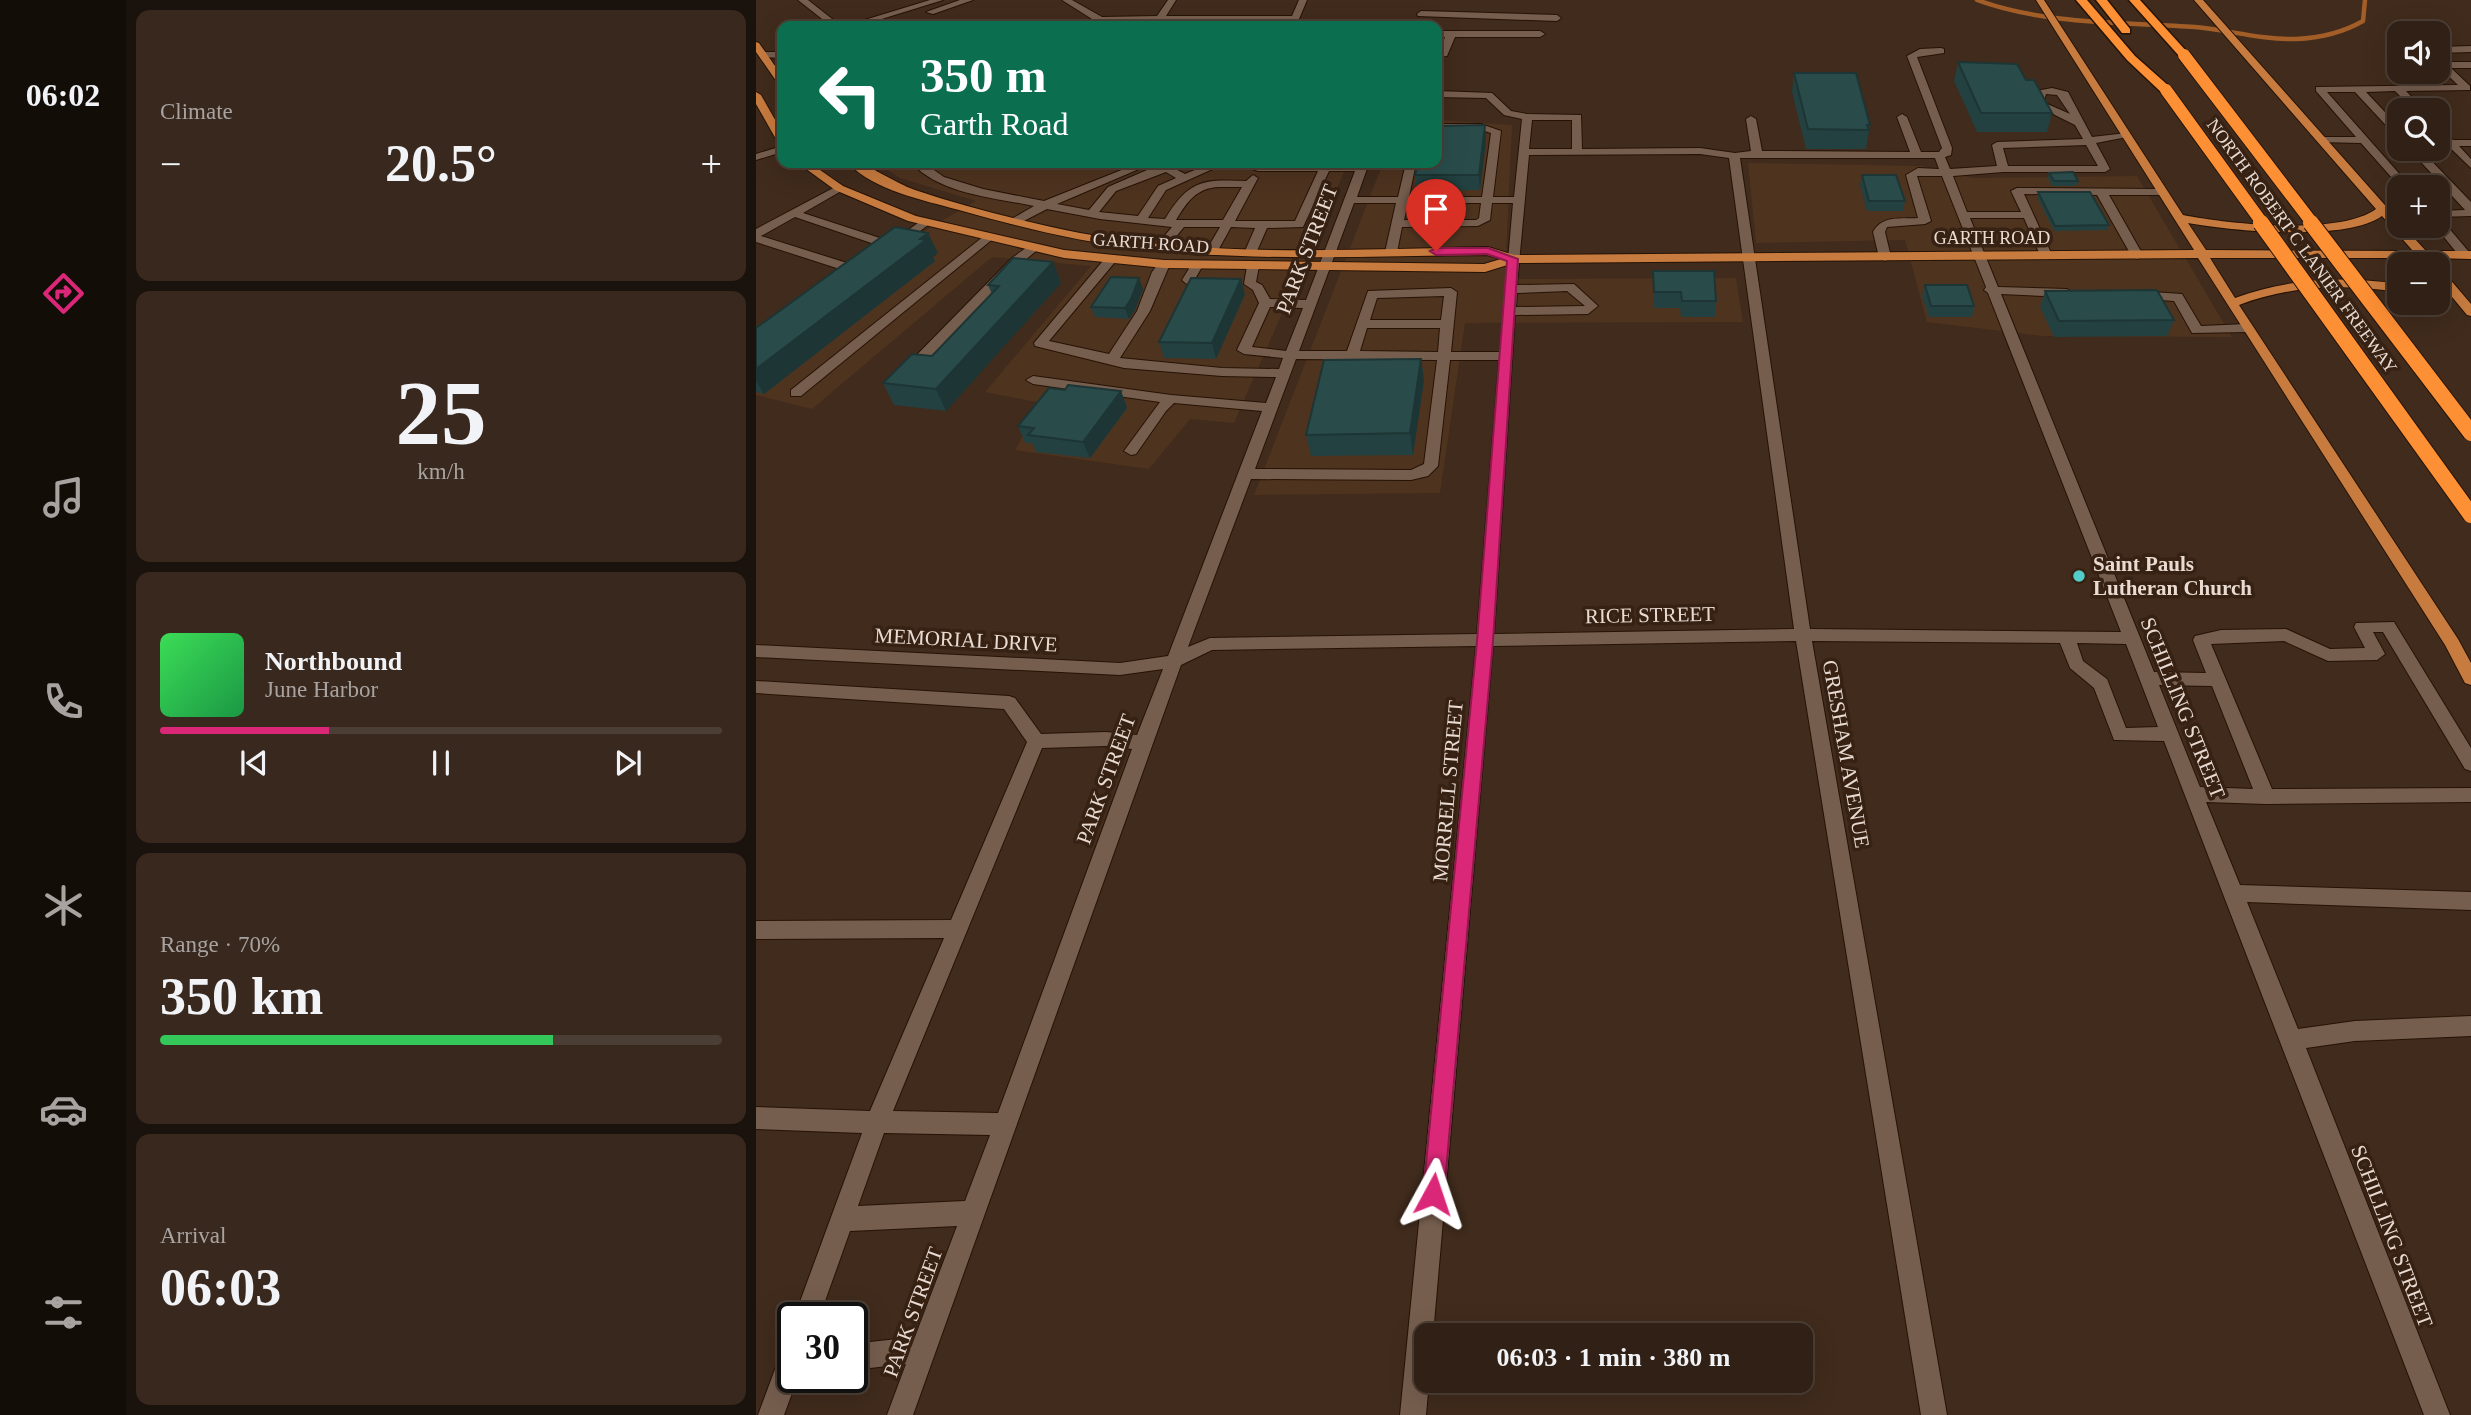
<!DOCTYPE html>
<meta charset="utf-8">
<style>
body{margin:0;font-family:Georgia,serif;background:#38281e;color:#f1f3f6;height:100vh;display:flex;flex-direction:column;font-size:26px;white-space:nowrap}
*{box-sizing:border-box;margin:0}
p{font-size:23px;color:#a8a3a0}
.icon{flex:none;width:38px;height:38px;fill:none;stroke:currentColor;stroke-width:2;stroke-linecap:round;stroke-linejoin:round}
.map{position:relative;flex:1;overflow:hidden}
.drawer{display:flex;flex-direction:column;gap:10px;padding:10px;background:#1a120c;width:630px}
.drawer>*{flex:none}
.top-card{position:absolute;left:21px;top:21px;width:665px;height:147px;border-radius:14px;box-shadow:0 7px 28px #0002,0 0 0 2px #4b3e34;background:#0b6e4f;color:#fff;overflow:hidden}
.controls{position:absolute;left:1631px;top:21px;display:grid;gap:14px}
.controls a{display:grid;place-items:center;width:63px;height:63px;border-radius:14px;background:#302015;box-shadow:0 7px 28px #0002,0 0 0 2px #4b3e34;font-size:35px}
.speed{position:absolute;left:21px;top:1302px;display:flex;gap:14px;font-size:35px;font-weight:700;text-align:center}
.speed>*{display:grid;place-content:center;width:91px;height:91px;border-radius:50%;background:#302015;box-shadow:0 7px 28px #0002,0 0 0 2px #4b3e34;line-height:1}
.speed .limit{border:4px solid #111;border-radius:10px;background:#fff;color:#111}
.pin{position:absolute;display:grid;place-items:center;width:60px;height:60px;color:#fff;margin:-72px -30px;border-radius:50% 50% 50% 0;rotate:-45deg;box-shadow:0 0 7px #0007}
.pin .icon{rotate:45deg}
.me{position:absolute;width:77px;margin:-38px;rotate:5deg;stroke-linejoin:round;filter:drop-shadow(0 0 5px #0008)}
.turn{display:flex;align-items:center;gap:24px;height:147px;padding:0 28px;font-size:32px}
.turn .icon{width:91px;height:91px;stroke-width:2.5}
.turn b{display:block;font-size:49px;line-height:60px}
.big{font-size:52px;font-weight:700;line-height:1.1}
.drawer .widget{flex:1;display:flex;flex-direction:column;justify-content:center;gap:10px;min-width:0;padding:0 24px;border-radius:14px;background:#38281e}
.drawer .dial{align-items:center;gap:0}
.dial b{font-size:91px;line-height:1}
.song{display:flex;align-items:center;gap:21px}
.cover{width:84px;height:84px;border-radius:10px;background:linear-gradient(135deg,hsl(130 70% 55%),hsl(140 70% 35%))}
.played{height:7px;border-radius:4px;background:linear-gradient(90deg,#db2777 30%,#4b3e34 30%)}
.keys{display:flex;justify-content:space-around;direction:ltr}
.heat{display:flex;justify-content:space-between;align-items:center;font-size:38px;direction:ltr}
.charge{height:10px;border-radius:5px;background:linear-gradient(90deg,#34c759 70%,#4b3e34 0)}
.trip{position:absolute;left:658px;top:1323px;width:399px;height:70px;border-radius:14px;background:#302015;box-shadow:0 7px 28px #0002,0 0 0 2px #4b3e34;font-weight:700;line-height:70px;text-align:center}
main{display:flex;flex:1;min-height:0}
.menu{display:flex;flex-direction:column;width:126px;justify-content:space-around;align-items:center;background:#130d08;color:#a8a3a0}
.menu .icon{width:49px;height:49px}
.menu .on{color:#db2777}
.menu b{font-size:32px;color:#f1f3f6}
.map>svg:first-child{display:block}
.built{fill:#4e331f}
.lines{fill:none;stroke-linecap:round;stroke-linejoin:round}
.stream{stroke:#a35e28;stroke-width:4.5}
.minor-casing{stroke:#261305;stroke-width:2}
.major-casing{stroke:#261305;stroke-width:2}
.highway-casing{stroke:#261305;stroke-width:3}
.minor{fill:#765e4e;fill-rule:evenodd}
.major{fill:#c77b3f;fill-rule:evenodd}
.highway{fill:#fd8f35;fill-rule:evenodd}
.highway-bridge-far1-casing{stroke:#261305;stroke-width:14;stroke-linecap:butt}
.highway-bridge-casing{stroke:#261305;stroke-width:18;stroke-linecap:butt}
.highway-bridge-far1{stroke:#fd8f35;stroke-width:12}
.highway-bridge{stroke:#fd8f35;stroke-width:16}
.wall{fill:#234140}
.shaded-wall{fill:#1d3534}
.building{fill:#294c4a;stroke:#1d3534;stroke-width:2}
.route{fill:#db2777;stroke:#8e194d;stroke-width:2}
.poi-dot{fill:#53cdca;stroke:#362113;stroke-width:2.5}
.labels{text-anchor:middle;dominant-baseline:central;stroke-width:7;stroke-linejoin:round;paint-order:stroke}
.far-street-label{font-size:18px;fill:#e9dbd2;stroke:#362113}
.street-label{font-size:21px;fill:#e9dbd2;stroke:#362113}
.poi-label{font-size:21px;font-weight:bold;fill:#e9dbd2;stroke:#362113;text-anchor:start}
</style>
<main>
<nav class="menu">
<b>06:02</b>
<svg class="icon on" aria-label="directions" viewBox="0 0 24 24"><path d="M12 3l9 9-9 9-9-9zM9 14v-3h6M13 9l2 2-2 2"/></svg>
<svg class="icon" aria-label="music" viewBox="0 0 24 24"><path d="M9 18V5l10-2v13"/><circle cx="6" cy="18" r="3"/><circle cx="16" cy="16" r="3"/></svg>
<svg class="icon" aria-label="phone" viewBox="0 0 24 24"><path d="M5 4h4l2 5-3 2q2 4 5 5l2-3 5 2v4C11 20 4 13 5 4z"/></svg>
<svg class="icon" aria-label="climate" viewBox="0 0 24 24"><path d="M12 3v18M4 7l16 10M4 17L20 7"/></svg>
<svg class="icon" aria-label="car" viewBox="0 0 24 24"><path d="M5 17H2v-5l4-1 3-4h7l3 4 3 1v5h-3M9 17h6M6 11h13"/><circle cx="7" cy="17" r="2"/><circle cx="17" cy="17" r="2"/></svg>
<svg class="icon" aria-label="filters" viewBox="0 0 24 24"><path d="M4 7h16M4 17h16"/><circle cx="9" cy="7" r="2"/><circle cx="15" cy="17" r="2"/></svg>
</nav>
<section class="drawer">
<div class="widget"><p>Climate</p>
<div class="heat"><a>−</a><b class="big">20.5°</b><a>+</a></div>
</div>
<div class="widget dial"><b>25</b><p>km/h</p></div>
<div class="widget">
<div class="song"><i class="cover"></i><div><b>Northbound</b><p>June Harbor</p></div></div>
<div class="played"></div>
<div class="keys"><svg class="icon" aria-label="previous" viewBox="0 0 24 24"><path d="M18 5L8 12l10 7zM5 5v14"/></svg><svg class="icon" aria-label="pause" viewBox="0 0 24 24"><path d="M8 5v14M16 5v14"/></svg><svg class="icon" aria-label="next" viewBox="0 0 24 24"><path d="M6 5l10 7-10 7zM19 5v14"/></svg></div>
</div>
<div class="widget"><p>Range · 70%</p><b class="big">350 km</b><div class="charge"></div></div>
<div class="widget"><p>Arrival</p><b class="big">06:03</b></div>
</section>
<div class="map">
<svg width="1715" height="1415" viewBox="0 0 1715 1415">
<rect width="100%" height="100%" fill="#402b1c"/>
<g class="built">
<path d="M681 120 756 125 749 279 980 278 987 322 709 323 684 493 498 495 627 163H681Z"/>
<path d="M121 163H592L478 423 434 419 393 469 259 450 285 403 229 392 335 266 236 257 56 409 0 395V350L161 235 220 201 144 178Z"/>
<path d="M992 163 1167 166 1216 178 1381 176 1476 337 1286 336 1171 322 1149 240 1000 243Z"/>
</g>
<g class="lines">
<path class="stream" d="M1221 0C1289 25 1367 22 1439 27 1473 30 1505 40 1540 39 1564 38 1586 33 1607 21L1609 0"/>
<g class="minor-casing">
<g id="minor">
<path d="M42 0H52L85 26H75Z"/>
<path d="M174 0H187L103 26H89Z"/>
<path d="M204 0H217L177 14 170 12Z"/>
<path d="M306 0H316L346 17 401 16 412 0H420L410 16H536L543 0H551L543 19 539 22 356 21 313 26 336 19Z"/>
<path d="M665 11 801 15 805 18 801 21 662 16 661 14Z"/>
<path d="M681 31H784L789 34 784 37H699L691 56 681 57V51H684L689 37H681Z"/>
<path d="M1715 46V52L1682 53V47Z"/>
<path d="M1185 48 1188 49V53L1161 57 1196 148 1195 155 1189 157 1194 169 1241 166 1236 145 1241 142 1327 139 1319 125 1285 108 1284 106 1289 103 1314 114 1301 95 1290 94 1288 101H1280V91L1296 88 1312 92 1336 137 1371 133 1376 136 1340 143 1354 169 1349 172H1247L1197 176 1211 212H1265L1255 191 1261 188 1405 189 1411 192 1405 195H1353L1387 255 1381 259 1375 255 1341 195 1268 194 1296 255 1290 259 1284 255 1268 218H1214L1242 287 1311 289 1317 293 1311 297 1245 294 1398 672 1450 673 1437 640 1439 636 1465 630 1530 629 1574 649 1609 648 1598 627 1600 623 1638 622 1715 748V771L1709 769 1627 632H1617L1629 654 1621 660 1572 661 1528 641 1455 644 1516 789 1715 788V802L1510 804 1450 802 1484 885 1715 892V910L1491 902 1542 1029 1599 1021 1715 1016V1036L1599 1041 1550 1048 1694 1415H1668L1408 741 1358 740 1338 688 1314 668 1304 643 1056 641 1191 1415H1165L1040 641 737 646 677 1335H670V1381H673L670 1415H644L720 646 456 650 425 665 157 1415H131L150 1364 96 1370V1344L159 1337 201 1226 94 1231 63 1318H38L106 1133 0 1129V1107L114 1111 188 938 0 939V921L195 920 271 742 248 709 0 693V681L253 696 259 698 285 734 350 732 381 735 407 669 364 675 0 657V645L364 663 412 656 506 411 418 403 410 411 380 454 375 455 368 451 404 402 277 384 270 380 277 376 415 395 510 403 520 377 466 376 368 368 279 346 278 343 351 256H359V262L293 341 353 354 381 311 396 272 404 261 408 260 414 264 394 311 364 358 466 368 523 369 527 358 488 354 481 350 503 303 497 290 488 284 491 266 497 262 503 266 500 282 506 285 514 299 550 300 599 171H573L547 227 511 228 501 251 495 255 489 251 499 228 475 227 460 254 456 255 450 251 464 227H428L409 250 405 251 399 247 416 227 344 219 291 209 262 224H254V220L278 206C240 198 183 194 156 163H168L188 177 227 189 288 201 383 163H397L301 204 333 210 352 187 391 170 412 165 429 174 456 163H470L410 190 392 218 409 219C433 180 446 179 490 181L497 175 502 178 479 221H539L562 171H502L479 163H613L601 197H642L650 163H660L653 197H726L735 133 725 130H681V124H725L745 131 737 197H758L766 119 748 115 730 98 681 97V91L736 93 755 111 771 114 825 115 826 149 944 148 979 153 995 151 990 119 995 116 1000 119 1006 151 1154 152 1141 117 1146 114 1151 117 1165 152H1183L1186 148 1151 56 1164 49ZM776 120H816V149H773ZM1330 145 1342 166H1252L1247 148ZM944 154 973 158 1038 629 738 634 759 315 832 314 842 306 818 284 761 285 773 155ZM984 158H1179L1183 169 1162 168 1150 175 1162 218C1145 219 1126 215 1117 232L1123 257 1129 261 1135 257 1129 232 1131 227 1169 224 1175 221 1161 176H1186L1230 287 1228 290 1232 293 1365 632 1054 629ZM410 172 420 178 402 186 382 216 343 212 360 191ZM463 187H486L467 220H420C431 202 440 188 463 187ZM598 203H640L629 252 635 256 641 252 646 227 722 226 734 220 736 203H757L744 352H695L701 292 695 288 612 291 591 351H543ZM652 203H725L723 218 720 220H648ZM811 291 829 306 760 307 761 293ZM688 296 685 320H614L621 298ZM514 307 547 308 530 351 496 347ZM611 328H684L682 352 604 351ZM540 359 681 360 668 464 655 470 499 469ZM694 360H743L721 634 454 638 432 647 495 479 655 480 672 476 682 466ZM1321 643 1370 644 1402 727 1370 728 1351 679 1327 661ZM1403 685 1456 686 1497 789 1444 787ZM350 746 376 749 242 1113 137 1111 286 748ZM128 1133 234 1135 209 1201 102 1206Z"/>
<path d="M8 52H26V58L5 57V53Z"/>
<path d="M1682 58 1689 62H1715V68H1695L1714 86V90L1650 91 1668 110H1658L1639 91 1610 92 1643 127V136L1639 135 1599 92H1571L1655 187H1644L1605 143 1563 142V138L1567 137H1600L1560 91V87L1702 85 1682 66Z"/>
<path d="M1682 127 1697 140H1715V146H1703L1715 159V168L1682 136Z"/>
<path d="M26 146V152L0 160V154Z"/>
<path d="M1653 149H1664L1715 202V216L1682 217V211L1709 210Z"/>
<path d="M121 163H135L113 174 104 172Z"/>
<path d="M83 185 87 186V190L47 213 136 242 166 220 176 222 143 247 136 250 39 217 5 236 94 264 107 262 113 266 93 272 0 242V229Z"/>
<path d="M1682 219 1686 220 1713 252V258H1705L1679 226H1682Z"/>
<path d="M228 236 238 238 45 396H35V390Z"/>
<path d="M274 245 284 248 264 264 156 376H146V370L256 258Z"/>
<path d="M441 261 447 265 439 279 460 281V287C447 289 436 290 426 280L437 262Z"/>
<path d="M1381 291 1426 294 1445 326 1491 324 1497 328 1491 332 1436 333 1418 301 1377 298 1375 295Z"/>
<path d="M37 1341V1377H42L28 1415H2L28 1345Z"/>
</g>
</g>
<g class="major-casing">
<g id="major">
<path d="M1280 0H1288L1427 215C1472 224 1583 236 1620 209L1438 0H1447L1643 221V226H1647L1670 251H1715V259L1676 258 1675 263 1671 264 1663 258H1454L1479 298C1533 278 1587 276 1643 284V292C1588 284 1536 285 1483 305L1702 639 1715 663V685L1709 683 1689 645 1442 258 758 263 729 272 408 268 308 258 152 221 79 190 42 163H54L87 186 160 216 308 250 408 260 728 264 745 259 731 255C616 256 500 262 385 249 323 242 263 227 203 210 167 200 119 191 92 163 111 162 139 183 159 190 213 208 269 222 324 233 458 258 596 249 732 247L758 255 1438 250ZM1626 216 1657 251 1450 250 1432 223C1476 231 1590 242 1626 216Z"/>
<path d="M0 42 3 43 26 76V86L23 85 0 52Z"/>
<path d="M0 92 5 95 26 132V144L21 141 0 104Z"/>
<path d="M1682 269 1686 270 1715 304V316L1711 315 1682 280Z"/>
</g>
</g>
<g class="highway-casing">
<g id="highway">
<path d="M1320 0H1331L1379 56 1414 87V93H1406L1371 60Z"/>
<path d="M1340 0H1351L1374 29V33H1366Z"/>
<path d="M1373 0H1384L1432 53V57H1424Z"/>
</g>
</g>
<use href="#minor" class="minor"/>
<use href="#major" class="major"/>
<use href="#highway" class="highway"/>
<g class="highway-bridge-far1-casing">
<g id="highway-bridge-far1">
<path d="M1428 55 1557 224"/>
<path d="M1410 90 1507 224"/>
</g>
</g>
<g class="highway-bridge-casing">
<g id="highway-bridge">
<path d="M1505 223 1715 515"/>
<path d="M1555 223 1715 433"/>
</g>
</g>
<use href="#highway-bridge-far1" class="highway-bridge-far1"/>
<use href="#highway-bridge" class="highway-bridge"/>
</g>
<g class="wall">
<path d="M1202 62 1270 80 1296 113 1291 132H1221L1198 81Z"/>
<path d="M1038 73 1114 125 1110 149H1050L1036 92Z"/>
<path d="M730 140 724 190 661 191 659 175Z"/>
<path d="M1293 173 1322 181 1320 186H1296L1292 178Z"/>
<path d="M1106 175 1149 201 1147 211H1111L1104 185Z"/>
<path d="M1282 192 1353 225 1351 230 1298 231 1281 197Z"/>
<path d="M182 253 177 257 179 261 8 394 0 392V328Z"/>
<path d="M297 262 305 283 190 411 138 405 127 383 176 356 236 294 232 285Z"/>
<path d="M897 271 960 301 959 317H925L924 308H898Z"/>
<path d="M1169 285 1218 306 1216 317H1173L1166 296Z"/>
<path d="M387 289 379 310 373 319 339 317 335 307Z"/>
<path d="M1289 291 1418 320 1411 336 1298 337 1284 307Z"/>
<path d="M489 294 460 359 408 358 403 342Z"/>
<path d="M665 359 668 380 657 455 555 456 550 435Z"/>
<path d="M309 390 365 391 371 408 334 458 280 452 276 443H269L262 426Z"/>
</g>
<g class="shaded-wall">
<path d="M729 125 730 140 724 190 723 175Z"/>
<path d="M172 233 182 253 177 257 179 261 8 394 0 380V369Z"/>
<path d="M297 262 305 283 190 411 180 389Z"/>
<path d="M383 278 387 289 379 310 373 319 369 308Z"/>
<path d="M485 279 489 294 460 359 456 343Z"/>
<path d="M665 359 668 380 657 455 654 433Z"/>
<path d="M365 391 371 408 334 458 327 442Z"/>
</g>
<g class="building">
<path d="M1202 62 1261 64 1270 80H1278L1296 113H1225Z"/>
<path d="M1038 73H1100L1114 125H1111L1113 130 1052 129Z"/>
<path d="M729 125 723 175H659L662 163H681V126Z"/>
<path d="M1317 172 1322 181H1298L1293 173Z"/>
<path d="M1106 175H1140L1149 201H1113Z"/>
<path d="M1282 192H1334L1353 225 1299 226Z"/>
<path d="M139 227 172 233 164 239 170 240 0 369V328Z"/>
<path d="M257 258 297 262 180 389 127 383 156 354 176 356 243 286 232 285Z"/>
<path d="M897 271H958L960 301H926L925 292H898Z"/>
<path d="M355 277 383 278 375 299 369 308 335 307Z"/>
<path d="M435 278 485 279 456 343 403 342Z"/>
<path d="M1169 285H1211L1218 306H1175Z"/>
<path d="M1401 290 1418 320 1303 321 1289 291Z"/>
<path d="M665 359 654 433 550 435 568 360Z"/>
<path d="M312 385 365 391 327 442 272 435 278 428 262 426 293 388 309 390Z"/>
</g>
<path class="route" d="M732 248 762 259 737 641 688 1194 685 1201 677 1205 670 1201 667 1194 721 641 751 261 731 254 680 255 674 251 680 248Z"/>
<circle class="poi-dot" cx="1323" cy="576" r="7"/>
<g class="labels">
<g class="far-street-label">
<text x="1236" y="238">GARTH ROAD</text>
<text transform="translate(395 243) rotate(4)">GARTH ROAD</text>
<text transform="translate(1546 246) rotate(54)">NORTH ROBERT C LANIER FREEWAY</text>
</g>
<g class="street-label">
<text transform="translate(551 249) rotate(-69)">PARK STREET</text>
<text transform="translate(894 615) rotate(-1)">RICE STREET</text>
<text transform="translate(210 640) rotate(3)">MEMORIAL DRIVE</text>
<text transform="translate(1427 708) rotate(68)">SCHILLING STREET</text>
<text transform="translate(1090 754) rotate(80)">GRESHAM AVENUE</text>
<text transform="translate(350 779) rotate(-70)">PARK STREET</text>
<text transform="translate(692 791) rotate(-85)">MORRELL STREET</text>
<text transform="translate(1636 1236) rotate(69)">SCHILLING STREET</text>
<text transform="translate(157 1312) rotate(-70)">PARK STREET</text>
</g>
<g class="poi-label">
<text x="1337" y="564">Saint Pauls<tspan x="1337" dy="24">Lutheran Church</tspan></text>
</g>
</g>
</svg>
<div class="controls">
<a><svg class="icon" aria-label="sound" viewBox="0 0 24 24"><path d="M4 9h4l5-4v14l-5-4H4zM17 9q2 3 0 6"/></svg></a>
<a><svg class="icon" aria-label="search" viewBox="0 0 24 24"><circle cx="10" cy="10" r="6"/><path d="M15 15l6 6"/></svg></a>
<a>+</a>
<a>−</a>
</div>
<div class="speed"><div class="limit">30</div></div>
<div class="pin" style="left:680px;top:251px;background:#d93025"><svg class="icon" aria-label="arrive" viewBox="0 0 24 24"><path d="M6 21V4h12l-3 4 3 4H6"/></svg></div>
<svg class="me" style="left:677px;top:1194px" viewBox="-20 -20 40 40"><path d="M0-17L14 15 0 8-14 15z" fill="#db2777" stroke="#fff" stroke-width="4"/></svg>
<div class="trip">06:03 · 1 min · 380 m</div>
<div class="top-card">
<div class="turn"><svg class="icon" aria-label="left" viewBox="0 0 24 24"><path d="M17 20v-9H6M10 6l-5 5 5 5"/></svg><div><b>350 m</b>Garth Road</div></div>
</div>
</div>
</main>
